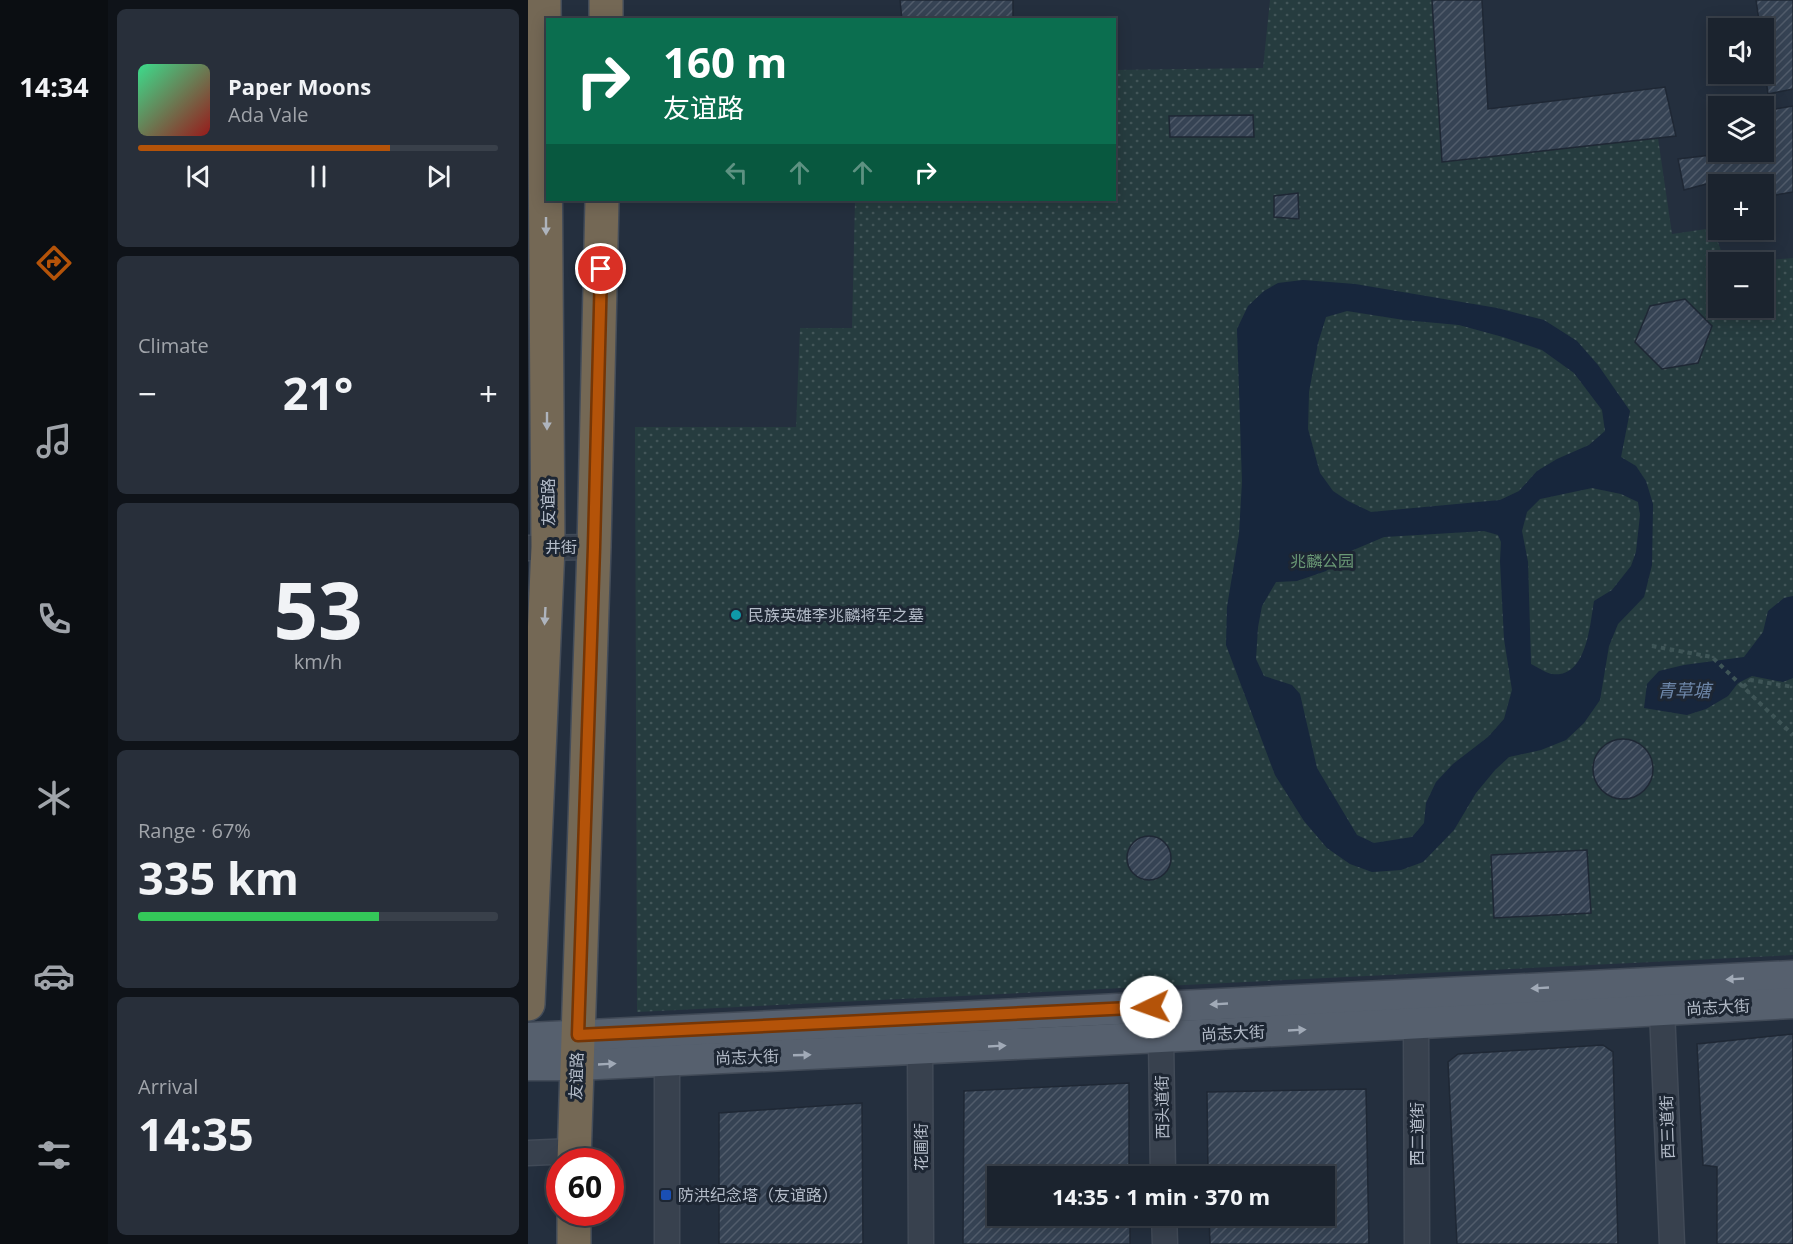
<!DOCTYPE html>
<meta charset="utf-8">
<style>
body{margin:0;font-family:"Open Sans","Noto Sans SC",sans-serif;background:#282f3a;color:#f1f3f6;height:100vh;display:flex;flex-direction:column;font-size:22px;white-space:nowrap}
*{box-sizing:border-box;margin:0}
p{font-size:20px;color:#a0a4aa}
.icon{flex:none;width:33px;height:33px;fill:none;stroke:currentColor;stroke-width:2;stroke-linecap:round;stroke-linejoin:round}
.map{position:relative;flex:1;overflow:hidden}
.panel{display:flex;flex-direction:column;gap:9px;padding:9px;background:#0f1319;width:420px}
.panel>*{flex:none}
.banner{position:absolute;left:18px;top:18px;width:570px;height:183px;border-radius:0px;box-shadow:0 3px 15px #0003,0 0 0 2px #39404a;background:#0b6e4f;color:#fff;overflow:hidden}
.buttons{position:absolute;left:1180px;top:18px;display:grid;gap:12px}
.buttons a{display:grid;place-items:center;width:66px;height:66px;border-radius:0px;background:#1b232e;box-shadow:0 3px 15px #0003,0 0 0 2px #39404a;font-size:30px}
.speed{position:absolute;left:18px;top:1148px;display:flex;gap:12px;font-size:30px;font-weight:700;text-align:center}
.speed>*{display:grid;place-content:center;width:78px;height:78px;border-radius:50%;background:#1b232e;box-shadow:0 3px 15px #0003,0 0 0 2px #39404a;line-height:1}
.speed .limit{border:9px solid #d22;background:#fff;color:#111}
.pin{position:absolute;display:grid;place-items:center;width:51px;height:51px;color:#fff;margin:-26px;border:3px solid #fff;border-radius:50%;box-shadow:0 2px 6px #0007}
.me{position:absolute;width:66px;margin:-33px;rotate:267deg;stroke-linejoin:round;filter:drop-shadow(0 0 4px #0008)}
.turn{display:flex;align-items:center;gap:21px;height:126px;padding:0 18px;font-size:27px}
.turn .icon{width:78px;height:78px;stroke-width:2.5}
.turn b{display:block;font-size:42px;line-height:51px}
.lanes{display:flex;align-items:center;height:57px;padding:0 18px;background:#0003;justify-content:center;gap:30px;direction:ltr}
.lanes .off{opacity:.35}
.big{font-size:45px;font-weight:700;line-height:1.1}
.panel .card{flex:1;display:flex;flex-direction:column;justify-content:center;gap:9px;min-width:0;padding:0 21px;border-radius:9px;background:#282f3a}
.panel .dial{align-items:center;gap:0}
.dial b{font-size:78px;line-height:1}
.song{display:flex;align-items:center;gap:18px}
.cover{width:72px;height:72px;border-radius:9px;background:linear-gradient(135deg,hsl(150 70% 55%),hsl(0 70% 35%))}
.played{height:6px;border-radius:3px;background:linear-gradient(90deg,#b45309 70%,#39404a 70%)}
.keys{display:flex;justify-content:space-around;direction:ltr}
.heat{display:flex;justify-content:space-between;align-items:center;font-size:33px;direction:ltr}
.charge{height:9px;border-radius:4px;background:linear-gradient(90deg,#34c759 67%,#39404a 0)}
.trip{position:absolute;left:459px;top:1166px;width:348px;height:60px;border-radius:0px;background:#1b232e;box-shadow:0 3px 15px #0003,0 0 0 2px #39404a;font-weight:700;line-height:60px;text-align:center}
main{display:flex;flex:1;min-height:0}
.menu{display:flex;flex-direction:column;width:108px;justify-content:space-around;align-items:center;background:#0b0e12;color:#a0a4aa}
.menu .icon{width:42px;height:42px}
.menu .on{color:#b45309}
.menu b{font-size:27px;color:#f1f3f6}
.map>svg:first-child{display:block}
.park{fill:url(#park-dots)}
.water{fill:#17263c;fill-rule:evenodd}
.building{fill:url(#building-hatch);stroke:#1f2835;stroke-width:1.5}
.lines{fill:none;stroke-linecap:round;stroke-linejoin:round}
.minor-casing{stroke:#414a57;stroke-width:27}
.major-casing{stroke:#414a57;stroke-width:33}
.highway-casing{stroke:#434c59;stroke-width:36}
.path{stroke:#3f5557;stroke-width:4;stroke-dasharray:4.5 4.5;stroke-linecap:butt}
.minor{stroke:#38414e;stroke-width:24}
.major{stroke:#56606e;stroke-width:30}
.highway{stroke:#746855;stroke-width:33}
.oneway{fill:#aeb4bd}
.oneway2{fill:#a1aab7}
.route-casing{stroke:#753606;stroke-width:15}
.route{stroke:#b45309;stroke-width:10}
.culture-dot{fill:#0f9aa8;stroke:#1d2633;stroke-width:2}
.transit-dot{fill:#1a4fb4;stroke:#1d2633;stroke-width:2}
.labels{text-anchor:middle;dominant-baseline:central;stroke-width:6;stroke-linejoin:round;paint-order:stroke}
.street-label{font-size:16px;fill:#b4bcc9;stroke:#1d2633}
.park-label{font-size:16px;fill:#6b9a76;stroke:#1d2633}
.poi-label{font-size:16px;fill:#b4bcc9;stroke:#1d2633;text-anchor:start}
.water-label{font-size:18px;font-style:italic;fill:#6d86a8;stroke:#1d2633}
</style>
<main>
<nav class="menu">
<b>14:34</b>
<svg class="icon on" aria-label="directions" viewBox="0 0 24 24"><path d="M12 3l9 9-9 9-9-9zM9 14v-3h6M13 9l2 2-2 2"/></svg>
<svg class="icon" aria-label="music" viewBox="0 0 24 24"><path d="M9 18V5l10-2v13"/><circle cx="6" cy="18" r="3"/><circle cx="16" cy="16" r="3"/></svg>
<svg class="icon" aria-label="phone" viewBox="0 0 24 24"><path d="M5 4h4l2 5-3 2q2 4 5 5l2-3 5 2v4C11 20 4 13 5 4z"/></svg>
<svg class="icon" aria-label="climate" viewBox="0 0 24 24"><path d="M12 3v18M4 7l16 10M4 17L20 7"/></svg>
<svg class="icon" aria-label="car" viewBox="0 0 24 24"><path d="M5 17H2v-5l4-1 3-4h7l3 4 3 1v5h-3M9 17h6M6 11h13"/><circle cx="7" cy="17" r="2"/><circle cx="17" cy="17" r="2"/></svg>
<svg class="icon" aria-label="filters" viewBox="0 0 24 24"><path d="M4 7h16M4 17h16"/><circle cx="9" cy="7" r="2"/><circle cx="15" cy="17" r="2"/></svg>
</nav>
<section class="panel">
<div class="card">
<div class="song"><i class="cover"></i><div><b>Paper Moons</b><p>Ada Vale</p></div></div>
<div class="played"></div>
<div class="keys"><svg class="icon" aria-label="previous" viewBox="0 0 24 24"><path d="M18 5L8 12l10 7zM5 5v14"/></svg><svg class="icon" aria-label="pause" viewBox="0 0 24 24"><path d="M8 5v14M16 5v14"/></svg><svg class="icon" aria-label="next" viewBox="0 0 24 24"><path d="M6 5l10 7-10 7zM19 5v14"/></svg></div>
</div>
<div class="card"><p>Climate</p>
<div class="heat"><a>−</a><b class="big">21°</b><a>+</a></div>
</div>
<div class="card dial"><b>53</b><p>km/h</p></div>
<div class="card"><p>Range · 67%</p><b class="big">335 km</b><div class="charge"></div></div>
<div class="card"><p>Arrival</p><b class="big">14:35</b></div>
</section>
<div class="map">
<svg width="1265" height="1244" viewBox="0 0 1265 1244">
<defs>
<pattern id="park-dots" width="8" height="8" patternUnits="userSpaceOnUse" patternTransform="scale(1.5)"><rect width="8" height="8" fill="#263c3f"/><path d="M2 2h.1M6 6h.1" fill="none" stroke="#435659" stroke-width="1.8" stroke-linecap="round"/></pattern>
<pattern id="building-hatch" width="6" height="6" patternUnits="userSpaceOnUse" patternTransform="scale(1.5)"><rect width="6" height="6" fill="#364354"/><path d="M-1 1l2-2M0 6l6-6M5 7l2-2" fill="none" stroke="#515c6b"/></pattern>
</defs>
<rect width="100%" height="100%" fill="#242f3e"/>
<path class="park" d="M742 0H904L914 162 1130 138 1144 234 1185 228 1197 262H1191V308H1236V262H1214L1265 258V955L109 1012 107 427H268L272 328H324L327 200H586L587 70 735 68Z"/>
<g class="water">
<path d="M775 280 827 284 969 308 1016 320 1049 341 1070 365 1102 411 1093 457 1108 466 1118 481 1125 504 1124 565 1116 597 1090 624 1081 646 1072 700 1056 723 1038 740 1013 750 981 757 967 770 948 793 926 830 895 862 873 870 844 872 822 864 799 848 776 821 747 775 698 645 699 607 711 534 714 482 709 329 720 306 736 291 750 283ZM819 311 876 320 931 325 975 337 1014 350 1046 373 1074 410 1077 431 1061 445 1029 459 1009 471 991 491 972 500 843 512 820 501 805 491 792 473 780 429 781 392 790 343 798 317ZM1064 488 1093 494 1110 502 1112 515 1108 552 1103 566 1084 590 1066 601C1062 624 1059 679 1024 674 1018 673 1009 667 1003 664L1000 562 994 531 999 512 1012 499ZM956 531 970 535 973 542 972 561 976 639 984 690 976 719 960 737 925 764 908 782 898 803 896 823 884 837 846 843 829 835 789 768 772 694 764 685 736 676 728 659 730 627 734 606 748 582 769 581 798 571 823 551 856 537Z"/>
<path d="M1265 596V678L1255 682 1224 676 1210 683 1200 696 1178 709 1159 715 1116 708 1119 684 1131 671 1156 665 1216 657 1235 632 1240 611 1256 598Z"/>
</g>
<g class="building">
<path d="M372 0H485V20H374Z"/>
<path d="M904 0H954L960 109 1137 87 1148 136 914 162Z"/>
<path d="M1228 0H1265V89L1240 94 1236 64V28H1232Z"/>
<path d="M1265 106V192L1236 197V184H1205L1204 177 1156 190 1150 159 1209 152H1236V111Z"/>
<path d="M725 115 726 137H642L641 116Z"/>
<path d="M770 193 771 219 746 217V196Z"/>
<path d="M1157 299 1184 326 1170 363 1134 369 1107 342 1122 306Z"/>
<circle cx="1095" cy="769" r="30"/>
<circle cx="621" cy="858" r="22"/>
<path d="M1059 850 1063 913 966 918 963 855Z"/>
<path d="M1265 1034V1244H1189V1167L1175 1165 1169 1044Z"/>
<path d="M1075 1045 1085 1052 1090 1244H929L920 1062 930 1054Z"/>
<path d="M601 1083V1176H470V1215H602V1244H435L436 1091Z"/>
<path d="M838 1089 841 1244H682L681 1215H796V1176H680L679 1092Z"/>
<path d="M334 1103 335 1244H191V1113Z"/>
</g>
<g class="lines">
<g class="minor-casing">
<g id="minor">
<path d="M0 548 66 547"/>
<path d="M1134 1010 1144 1244"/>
<path d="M888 1024 889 1244"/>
<path d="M633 1037 635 1176"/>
<path d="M392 1049 393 1244"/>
<path d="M139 1060V1244"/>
<path d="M0 1153 46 1151"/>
<path d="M636 1215 637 1244"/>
</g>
</g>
<g class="major-casing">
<g id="major">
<path d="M0 1038 1265 976"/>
<path d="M0 1065H49L633 1037 1265 1003"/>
</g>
</g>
<g class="highway-casing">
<g id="highway">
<path d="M78 20V0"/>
<path d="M0 1004 20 547 16 0"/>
<path d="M46 1161 66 547 74 200"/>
<path d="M46 1244V1212"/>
</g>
</g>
<g class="path">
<path d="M1124 646 1184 657 1265 735"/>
<path d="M1215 687 1223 680 1265 687"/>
</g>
<use href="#minor" class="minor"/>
<use href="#major" class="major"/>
<use href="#highway" class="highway"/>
</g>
<defs><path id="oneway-solid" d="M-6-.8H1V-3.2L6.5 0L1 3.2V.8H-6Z" transform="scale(1.5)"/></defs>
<g class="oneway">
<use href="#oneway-solid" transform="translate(18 226) rotate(90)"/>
<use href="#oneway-solid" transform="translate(19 421) rotate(90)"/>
<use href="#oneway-solid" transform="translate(17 616) rotate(93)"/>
</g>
<g class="oneway2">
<use href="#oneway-solid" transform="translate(1207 979) rotate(177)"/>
<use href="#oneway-solid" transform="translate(1012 988) rotate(177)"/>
<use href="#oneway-solid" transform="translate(691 1004) rotate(177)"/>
<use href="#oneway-solid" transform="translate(769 1030) rotate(-3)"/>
<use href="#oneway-solid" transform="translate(469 1046) rotate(-3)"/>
<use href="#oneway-solid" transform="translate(274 1055) rotate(-2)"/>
<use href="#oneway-solid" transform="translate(79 1064) rotate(-3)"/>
</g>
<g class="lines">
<g class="route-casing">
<path id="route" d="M73 269 66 547 50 1035 623 1007"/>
</g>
<use href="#route" class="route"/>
</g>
<circle class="culture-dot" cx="208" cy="615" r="6"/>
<rect class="transit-dot" x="132" y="1189" width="12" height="12" rx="3"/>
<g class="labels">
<g class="street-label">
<text transform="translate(20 502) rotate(-90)">友谊路</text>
<text x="33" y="547">井街</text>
<text transform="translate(1190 1007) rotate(-3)">尚志大街</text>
<text transform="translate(705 1033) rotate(-3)">尚志大街</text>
<text transform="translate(219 1057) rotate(-2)">尚志大街</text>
<text transform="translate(48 1076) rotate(-88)">友谊路</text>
<text transform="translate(634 1107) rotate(-91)">西头道街</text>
<text transform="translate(1139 1127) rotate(-92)">西三道街</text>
<text transform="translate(889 1134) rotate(-90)">西二道街</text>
<text transform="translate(393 1147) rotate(-90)">花圃街</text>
</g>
<g class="park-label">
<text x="794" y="561">兆麟公园</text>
</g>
<g class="poi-label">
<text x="220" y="615">民族英雄李兆麟将军之墓</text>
<text x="150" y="1195">防洪纪念塔（友谊路）</text>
</g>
<g class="water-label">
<text x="1156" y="690">青草塘</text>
</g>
</g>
</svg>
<div class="buttons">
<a><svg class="icon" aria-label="sound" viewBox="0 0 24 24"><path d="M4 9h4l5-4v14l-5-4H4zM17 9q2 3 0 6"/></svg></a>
<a><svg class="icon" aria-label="layers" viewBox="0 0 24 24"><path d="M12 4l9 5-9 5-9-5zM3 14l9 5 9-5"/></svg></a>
<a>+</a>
<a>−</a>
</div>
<div class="speed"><div class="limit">60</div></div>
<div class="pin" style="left:73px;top:269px;background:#d93025"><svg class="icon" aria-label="arrive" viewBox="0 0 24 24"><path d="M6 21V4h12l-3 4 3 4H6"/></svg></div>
<svg class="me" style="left:623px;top:1007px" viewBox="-20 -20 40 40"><circle r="19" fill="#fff"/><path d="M0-13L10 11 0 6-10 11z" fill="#b45309"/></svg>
<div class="trip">14:35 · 1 min · 370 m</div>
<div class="banner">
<div class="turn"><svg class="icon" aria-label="right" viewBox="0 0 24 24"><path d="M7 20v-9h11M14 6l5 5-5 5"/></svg><div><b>160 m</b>友谊路</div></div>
<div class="lanes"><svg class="icon off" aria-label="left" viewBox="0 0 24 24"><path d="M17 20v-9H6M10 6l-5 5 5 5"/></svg><svg class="icon off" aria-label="ahead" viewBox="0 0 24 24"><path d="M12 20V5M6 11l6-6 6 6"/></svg><svg class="icon off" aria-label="ahead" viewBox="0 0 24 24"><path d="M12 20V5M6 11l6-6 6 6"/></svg><svg class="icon" aria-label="right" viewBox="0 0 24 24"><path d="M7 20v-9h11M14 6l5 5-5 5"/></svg></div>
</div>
</div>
</main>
